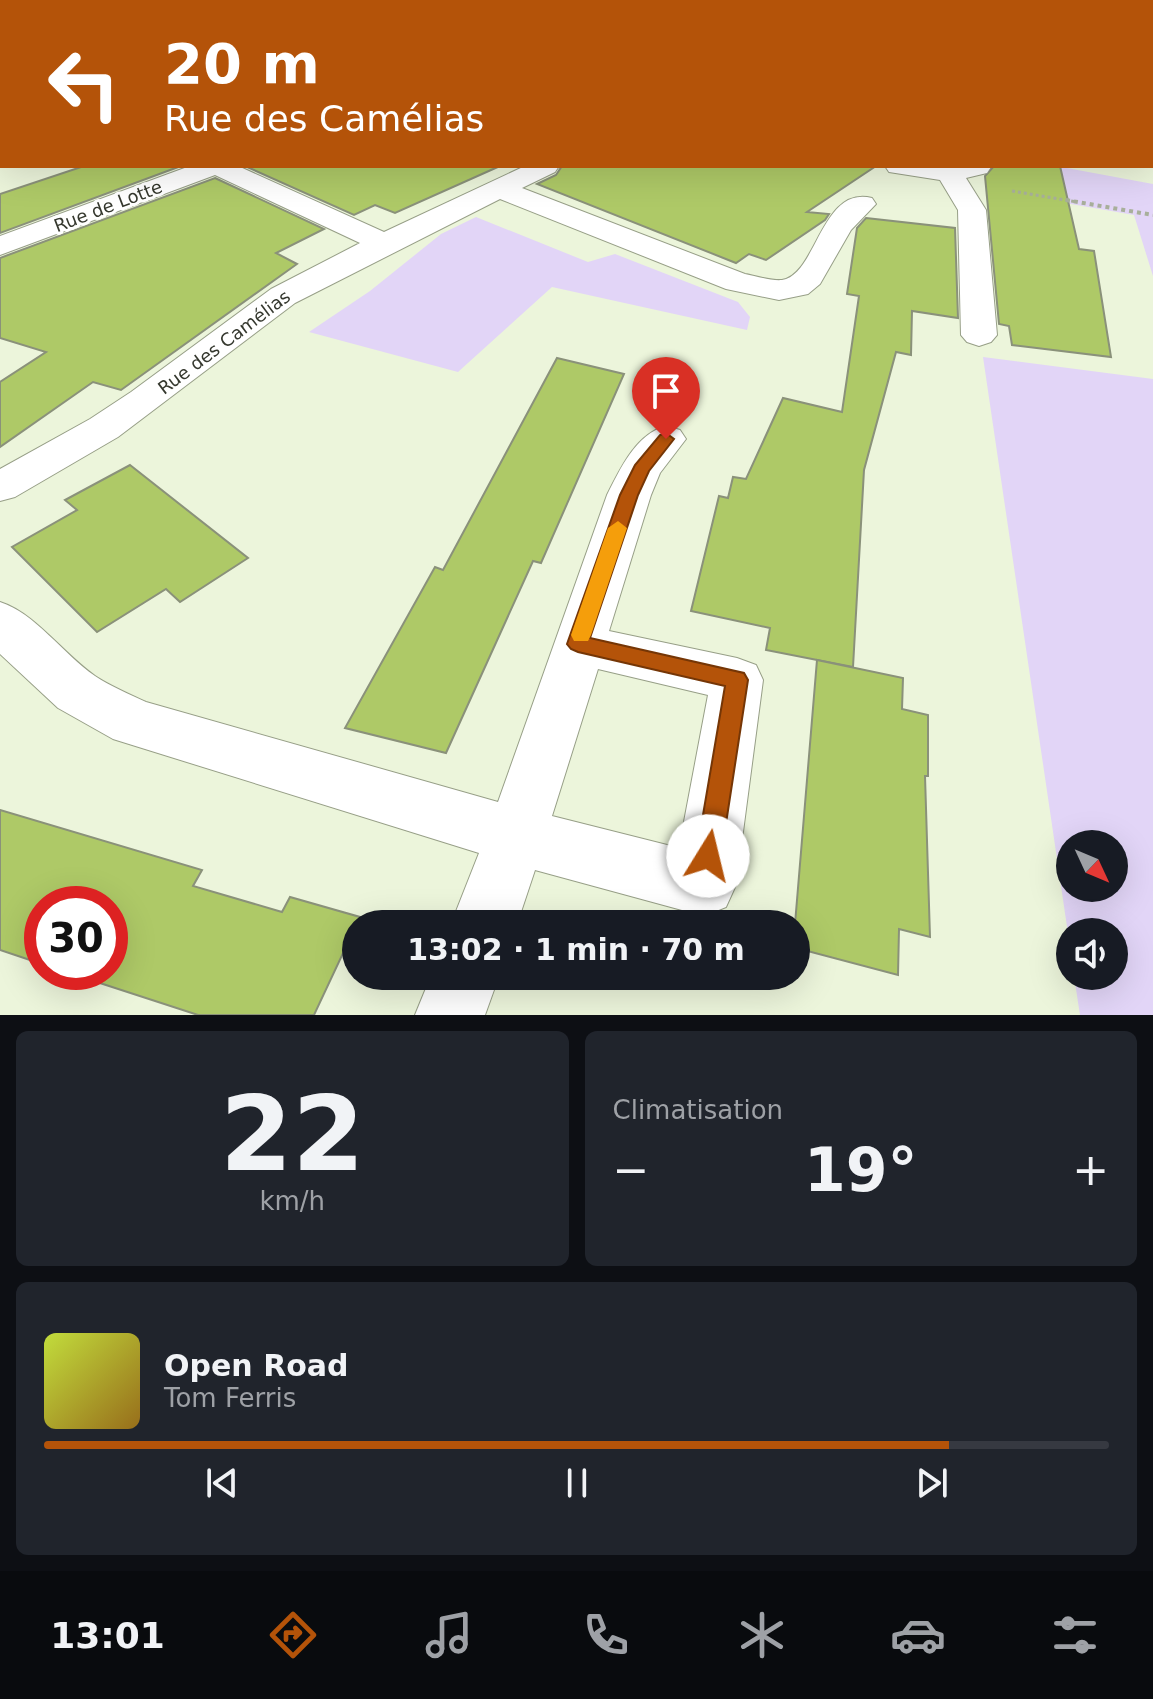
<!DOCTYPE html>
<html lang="fr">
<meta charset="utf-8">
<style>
body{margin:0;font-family:"DejaVu Sans",sans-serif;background:#20242c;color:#f1f3f6;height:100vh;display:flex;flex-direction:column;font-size:30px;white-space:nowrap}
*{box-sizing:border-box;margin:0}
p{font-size:26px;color:#9ea1a6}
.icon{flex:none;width:44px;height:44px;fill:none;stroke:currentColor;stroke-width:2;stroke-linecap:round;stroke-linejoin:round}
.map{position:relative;height:1015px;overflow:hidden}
.sheet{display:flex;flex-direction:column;gap:16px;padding:16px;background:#0d0f14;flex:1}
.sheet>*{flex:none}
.guide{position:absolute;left:0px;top:0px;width:1154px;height:168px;box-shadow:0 8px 32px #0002;background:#b45309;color:#fff;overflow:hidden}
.needle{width:52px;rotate:134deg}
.controls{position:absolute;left:1056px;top:830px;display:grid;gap:16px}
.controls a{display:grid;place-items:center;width:72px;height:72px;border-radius:50%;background:#171b24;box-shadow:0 8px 32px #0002;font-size:40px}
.speed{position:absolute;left:24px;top:886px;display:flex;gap:16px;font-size:40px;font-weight:700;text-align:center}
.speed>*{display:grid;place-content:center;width:104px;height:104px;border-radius:50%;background:#171b24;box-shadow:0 8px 32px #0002;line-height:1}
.speed .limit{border:12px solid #d22;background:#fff;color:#111}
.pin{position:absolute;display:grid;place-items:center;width:68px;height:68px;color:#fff;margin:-82px -34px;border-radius:50% 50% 50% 0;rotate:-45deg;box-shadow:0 0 8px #0007}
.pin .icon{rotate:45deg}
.me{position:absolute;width:88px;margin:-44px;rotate:9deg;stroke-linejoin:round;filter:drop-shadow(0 0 6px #0008)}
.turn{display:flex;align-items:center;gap:28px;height:168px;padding:0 32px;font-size:36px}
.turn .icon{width:104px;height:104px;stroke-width:2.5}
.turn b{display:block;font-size:56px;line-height:68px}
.big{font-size:60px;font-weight:600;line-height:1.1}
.sheet .tile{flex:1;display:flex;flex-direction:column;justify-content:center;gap:12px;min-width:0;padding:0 28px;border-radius:12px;background:#20242c}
.sheet .dial{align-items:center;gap:0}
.dial b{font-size:104px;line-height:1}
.song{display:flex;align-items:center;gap:24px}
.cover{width:96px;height:96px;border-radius:12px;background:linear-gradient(135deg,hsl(70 70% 55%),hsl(40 70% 35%))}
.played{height:8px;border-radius:4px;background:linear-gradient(90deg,#b45309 85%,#363941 85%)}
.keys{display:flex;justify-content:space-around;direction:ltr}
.heat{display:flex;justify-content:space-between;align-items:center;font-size:44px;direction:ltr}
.sheet .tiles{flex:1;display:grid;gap:16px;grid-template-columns:1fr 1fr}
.tile:last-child{grid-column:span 2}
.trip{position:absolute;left:342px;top:910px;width:468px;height:80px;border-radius:40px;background:#171b24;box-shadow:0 8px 32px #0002;font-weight:600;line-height:80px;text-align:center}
.menu{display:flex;height:128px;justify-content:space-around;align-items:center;background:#090b0e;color:#9ea1a6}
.menu .icon{width:56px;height:56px}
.menu .active{color:#b45309}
.menu b{font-size:36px;color:#f1f3f6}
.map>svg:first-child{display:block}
.green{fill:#e2d5f7;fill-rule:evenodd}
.building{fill:#aec967;stroke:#8a917a;stroke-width:2}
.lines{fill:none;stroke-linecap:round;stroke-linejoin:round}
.minor-casing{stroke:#979f87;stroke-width:2}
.path-far1{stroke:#a8af9b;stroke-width:3;stroke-dasharray:3 3;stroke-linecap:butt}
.path{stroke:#a8af9b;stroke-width:4;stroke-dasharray:4 4;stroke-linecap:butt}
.minor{fill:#fff;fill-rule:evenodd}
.route{fill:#b45309;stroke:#753606;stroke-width:2}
.slow{fill:#f59e0b}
.labels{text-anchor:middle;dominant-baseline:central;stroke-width:6;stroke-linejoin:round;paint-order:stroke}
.far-street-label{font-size:18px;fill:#35382e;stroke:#fff}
</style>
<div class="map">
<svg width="1153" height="1015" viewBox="0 0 1153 1015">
<rect width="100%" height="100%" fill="#ecf5db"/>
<g class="green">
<path d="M1056 166 1153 184V276L1134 215 1031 197Z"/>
<path d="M476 217 588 262 615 254 738 302 750 317 747 330 552 287 458 372 309 332 370 291 441 234Z"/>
<path d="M983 357 1153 379V1015H1080L1074 976H1114V932H1070V947ZM1070 844H1114V888H1070Z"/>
</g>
<g class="building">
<path d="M84 166H181L0 233V194Z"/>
<path d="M245 166H500L395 213 375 205 354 215Z"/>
<path d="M562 166H876L807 212 829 214 825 220 766 260 749 254 736 263 537 184 556 175Z"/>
<path d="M994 166H1060L1079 249 1094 251 1111 357 1012 345 1009 326 999 324 985 176Z"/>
<path d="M215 178 324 229 276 253 297 264 121 390 93 382 0 447V382L46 352 0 338V258Z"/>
<path d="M866 218 955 228 958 318 912 311 911 355 896 352 864 470 853 667 766 650 770 628 691 611 719 496 728 498 733 477 746 479 783 398 842 412 859 296 847 294 857 228Z"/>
<path d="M557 358 624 374 541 563 533 561 446 753 345 728 435 567 443 570Z"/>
<path d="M130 465 248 558 180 602 166 589 97 632 12 547 77 510 65 500Z"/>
<path d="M817 660 903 678 902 709 928 715V776H925L930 937 899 929 898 975 796 948 795 924Z"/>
<path d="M0 810 202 870 193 886 282 912 290 897 360 917 314 1015H198L66 972H110V904H42V964L0 950Z"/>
</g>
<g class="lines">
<g class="minor-casing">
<g id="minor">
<path d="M39 0H65L66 2H40Z"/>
<path d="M315 0H338L314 2Z"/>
<path d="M515 0H538L539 2H516Z"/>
<path d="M1102 0H1130L1131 2H1103Z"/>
<rect x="1152" y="3" width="1" height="12"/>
<path d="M0 34H2L0 47Z"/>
<rect x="1152" y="53" width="1" height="12"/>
<path d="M1152 132 1153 133V149L1152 148Z"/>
<rect x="0" y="135" width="2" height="16"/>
<path d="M190 166H238L384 232 525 166H559L555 172 522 188 745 274C756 276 771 281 782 280 817 275 821 185 872 198L876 204 851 230 820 284 808 294 779 300 726 289 500 199 295 303 118 437 15 497 0 501V469L90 419 131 392 271 289 360 243 215 175 0 255V236Z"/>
<path d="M885 166 991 167 987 173 966 178 986 210 997 335 991 342 979 346 967 342 961 335 958 210 940 180 889 172Z"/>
<path d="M666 426 680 430 686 439 660 473 651 495 609 631 737 658 756 665 763 680 736 885 726 907 704 916 535 870 517 924H451L479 853 113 739 58 708 0 654V602C35 613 63 654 95 676 110 686 129 694 146 702L498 802 607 495C620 469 636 434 666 426ZM598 669 708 695 679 848 552 816Z"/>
<path d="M431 976H499L485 1015H415Z"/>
</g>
</g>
<path class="path-far1" d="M1012 191 1077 202"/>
<path class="path" d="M1066 200 1153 215"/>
<use href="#minor" class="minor"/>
</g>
<path class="route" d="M666 433 674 439 649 471 638 495 590 638 744 673 748 680 721 856 717 865 708 868 699 865 696 856 725 686 578 652 571 649 567 644 620 495 635 465 660 435Z"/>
<path class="slow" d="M618 521 627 528 591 635 588 641H574L571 635 608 528Z"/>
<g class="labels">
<g class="far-street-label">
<text transform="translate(108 206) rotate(-21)">Rue de Lotte</text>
<text transform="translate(224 342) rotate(-37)">Rue des Camélias</text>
</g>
</g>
</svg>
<div class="controls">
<a><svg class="needle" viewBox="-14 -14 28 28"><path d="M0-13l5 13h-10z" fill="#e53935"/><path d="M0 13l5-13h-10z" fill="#9ea1a6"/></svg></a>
<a><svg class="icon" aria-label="sound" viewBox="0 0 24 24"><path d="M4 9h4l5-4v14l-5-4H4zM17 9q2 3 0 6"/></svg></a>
</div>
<div class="speed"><div class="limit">30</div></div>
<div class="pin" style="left:666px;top:439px;background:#d93025"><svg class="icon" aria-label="arrive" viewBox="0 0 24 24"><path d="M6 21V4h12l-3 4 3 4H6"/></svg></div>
<svg class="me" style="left:708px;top:856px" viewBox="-20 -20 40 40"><circle r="19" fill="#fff"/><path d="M0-13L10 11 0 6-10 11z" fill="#b45309"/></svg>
<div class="trip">13:02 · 1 min · 70 m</div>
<div class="guide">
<div class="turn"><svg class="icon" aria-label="left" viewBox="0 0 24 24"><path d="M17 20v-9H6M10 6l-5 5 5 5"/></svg><div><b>20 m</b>Rue des Camélias</div></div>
</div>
</div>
<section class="sheet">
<div class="tiles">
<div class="tile dial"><b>22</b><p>km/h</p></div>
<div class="tile"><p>Climatisation</p>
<div class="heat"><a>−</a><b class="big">19°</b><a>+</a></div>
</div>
<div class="tile">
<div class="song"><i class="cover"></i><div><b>Open Road</b><p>Tom Ferris</p></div></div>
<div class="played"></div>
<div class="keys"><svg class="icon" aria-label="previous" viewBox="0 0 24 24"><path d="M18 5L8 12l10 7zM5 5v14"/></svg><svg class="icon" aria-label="pause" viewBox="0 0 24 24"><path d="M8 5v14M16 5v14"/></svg><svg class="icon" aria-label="next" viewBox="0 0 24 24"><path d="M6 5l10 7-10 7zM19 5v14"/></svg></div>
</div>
</div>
</section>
<nav class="menu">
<b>13:01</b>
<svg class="icon active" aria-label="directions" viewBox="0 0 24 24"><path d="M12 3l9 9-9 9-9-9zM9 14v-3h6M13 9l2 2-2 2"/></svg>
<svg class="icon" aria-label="music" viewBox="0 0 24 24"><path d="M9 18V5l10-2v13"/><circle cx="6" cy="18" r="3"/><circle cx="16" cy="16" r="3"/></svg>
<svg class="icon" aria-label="phone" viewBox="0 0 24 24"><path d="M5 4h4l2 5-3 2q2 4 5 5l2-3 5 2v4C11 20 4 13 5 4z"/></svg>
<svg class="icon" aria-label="climate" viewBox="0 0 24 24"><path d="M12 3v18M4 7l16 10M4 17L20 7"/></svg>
<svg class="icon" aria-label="car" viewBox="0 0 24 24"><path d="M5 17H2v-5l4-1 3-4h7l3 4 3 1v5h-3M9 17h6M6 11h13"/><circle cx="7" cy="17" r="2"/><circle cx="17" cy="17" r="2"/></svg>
<svg class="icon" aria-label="filters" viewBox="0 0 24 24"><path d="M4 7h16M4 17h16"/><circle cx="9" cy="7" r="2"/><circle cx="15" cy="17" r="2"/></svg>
</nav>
